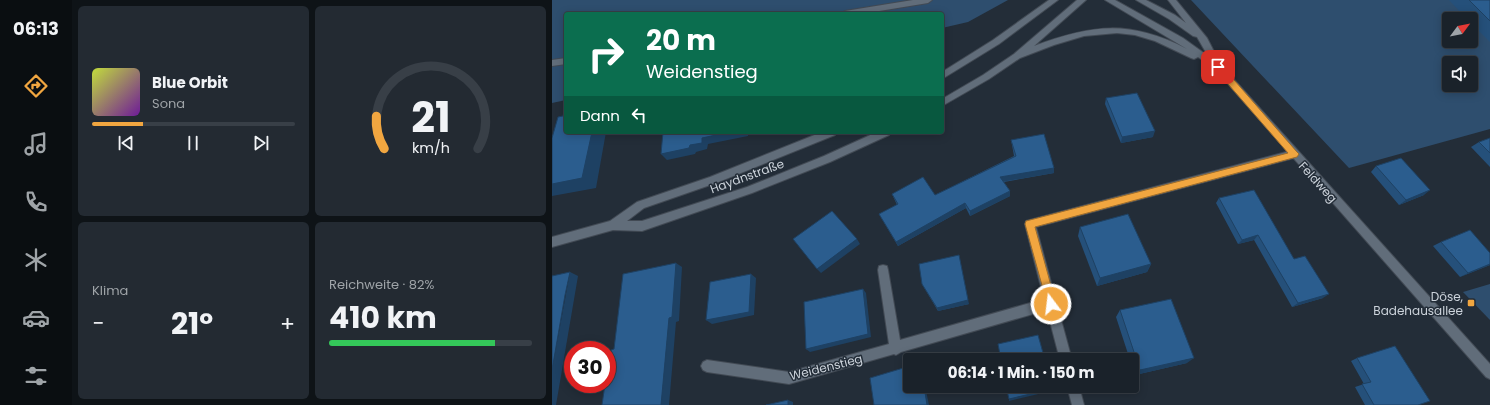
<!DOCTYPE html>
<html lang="de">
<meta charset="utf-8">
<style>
body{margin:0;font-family:Poppins,sans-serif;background:#232a32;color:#f1f3f6;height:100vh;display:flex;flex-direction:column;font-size:15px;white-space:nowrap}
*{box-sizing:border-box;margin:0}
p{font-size:13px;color:#9fa4a8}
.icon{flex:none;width:22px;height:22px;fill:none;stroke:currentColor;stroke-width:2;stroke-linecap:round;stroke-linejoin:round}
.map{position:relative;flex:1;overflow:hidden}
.details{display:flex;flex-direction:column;gap:6px;padding:6px;background:#0e1317;width:480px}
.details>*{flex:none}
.guide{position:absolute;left:12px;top:12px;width:380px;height:122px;border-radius:4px;box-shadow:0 2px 10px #0003,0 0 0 1px #383f47;background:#0b6e4f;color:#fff;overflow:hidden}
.needle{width:26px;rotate:58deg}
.fabs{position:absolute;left:890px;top:12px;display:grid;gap:8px}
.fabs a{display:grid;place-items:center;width:36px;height:36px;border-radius:4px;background:#1a222a;box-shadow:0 2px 10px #0003,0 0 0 1px #383f47;font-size:20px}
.speed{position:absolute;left:12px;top:341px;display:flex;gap:8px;font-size:20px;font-weight:700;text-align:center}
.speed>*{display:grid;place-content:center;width:52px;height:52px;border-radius:50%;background:#1a222a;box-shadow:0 2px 10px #0003,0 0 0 1px #383f47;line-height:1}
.speed .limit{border:6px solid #d22;background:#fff;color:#111}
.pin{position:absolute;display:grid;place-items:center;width:34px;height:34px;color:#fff;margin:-17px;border-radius:8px;box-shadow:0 2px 6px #0006}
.me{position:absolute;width:44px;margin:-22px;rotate:345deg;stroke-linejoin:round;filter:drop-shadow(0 0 3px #0008)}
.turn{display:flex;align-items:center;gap:14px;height:84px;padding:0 16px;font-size:18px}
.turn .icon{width:52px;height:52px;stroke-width:2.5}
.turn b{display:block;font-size:28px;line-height:34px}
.then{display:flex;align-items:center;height:38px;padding:0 16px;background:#0003;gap:8px;font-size:15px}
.big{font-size:30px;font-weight:700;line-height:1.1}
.details .tile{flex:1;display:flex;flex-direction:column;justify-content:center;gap:6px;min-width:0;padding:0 14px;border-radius:6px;background:#232a32}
.details .dial{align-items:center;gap:0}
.dial svg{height:104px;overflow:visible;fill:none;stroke:#383f47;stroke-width:7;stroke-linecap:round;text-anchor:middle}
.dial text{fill:#f1f3f6;stroke:none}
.song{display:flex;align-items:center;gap:12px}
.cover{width:48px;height:48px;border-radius:6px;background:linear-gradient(135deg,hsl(70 70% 55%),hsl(280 70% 35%))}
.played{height:4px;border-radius:2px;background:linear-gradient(90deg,#f1a640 25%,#383f47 25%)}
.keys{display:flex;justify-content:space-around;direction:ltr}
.heat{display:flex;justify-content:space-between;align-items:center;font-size:22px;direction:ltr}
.charge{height:6px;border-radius:3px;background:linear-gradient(90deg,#34c759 82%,#383f47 0)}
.details .tiles{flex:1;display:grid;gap:6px;grid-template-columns:repeat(2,1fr)}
.trip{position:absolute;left:351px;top:353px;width:236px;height:40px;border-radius:4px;background:#1a222a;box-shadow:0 2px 10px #0003,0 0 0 1px #383f47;font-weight:700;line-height:40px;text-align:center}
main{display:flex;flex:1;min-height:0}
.menu{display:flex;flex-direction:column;width:72px;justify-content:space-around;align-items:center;background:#0a0e11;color:#9fa4a8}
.menu .icon{width:28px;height:28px}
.menu .active{color:#f1a640}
.menu b{font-size:18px;color:#f1f3f6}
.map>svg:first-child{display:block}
.green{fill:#2e4e6e;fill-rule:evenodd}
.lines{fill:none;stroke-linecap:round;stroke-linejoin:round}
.service-casing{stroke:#424a54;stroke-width:2}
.minor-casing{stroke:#424a54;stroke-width:2}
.tertiary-casing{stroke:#424a54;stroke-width:2}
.service{fill:#616d7a;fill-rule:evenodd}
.minor{fill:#616d7a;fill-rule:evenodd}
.tertiary{fill:#616d7a;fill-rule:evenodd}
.wall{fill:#25507a}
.shaded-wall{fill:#1e4163}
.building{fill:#2b5d8e;stroke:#1e4163}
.route{fill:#f1a640;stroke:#9d6c2a}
.poi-dot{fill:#f1a640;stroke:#232d38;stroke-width:1.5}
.labels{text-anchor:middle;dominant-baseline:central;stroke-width:3;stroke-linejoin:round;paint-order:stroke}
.street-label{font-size:12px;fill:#ccd3db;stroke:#232d38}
.poi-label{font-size:12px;fill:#ccd3db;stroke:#232d38;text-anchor:end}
</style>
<main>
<nav class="menu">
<b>06:13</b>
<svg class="icon active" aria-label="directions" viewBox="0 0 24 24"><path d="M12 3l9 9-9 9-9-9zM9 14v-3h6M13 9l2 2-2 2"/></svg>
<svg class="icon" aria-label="music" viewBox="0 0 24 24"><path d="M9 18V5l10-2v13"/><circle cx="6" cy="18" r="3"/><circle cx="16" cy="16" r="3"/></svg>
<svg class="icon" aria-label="phone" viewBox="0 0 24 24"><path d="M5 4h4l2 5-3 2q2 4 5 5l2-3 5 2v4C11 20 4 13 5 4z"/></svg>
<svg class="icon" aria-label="climate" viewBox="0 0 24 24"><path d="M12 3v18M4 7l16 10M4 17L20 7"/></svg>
<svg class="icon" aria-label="car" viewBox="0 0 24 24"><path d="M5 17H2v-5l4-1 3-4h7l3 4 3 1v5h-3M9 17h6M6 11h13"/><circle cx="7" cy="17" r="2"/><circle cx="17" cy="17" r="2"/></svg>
<svg class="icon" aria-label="filters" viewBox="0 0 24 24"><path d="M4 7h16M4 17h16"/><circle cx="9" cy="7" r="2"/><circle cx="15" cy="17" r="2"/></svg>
</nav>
<section class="details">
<div class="tiles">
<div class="tile">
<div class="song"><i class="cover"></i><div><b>Blue Orbit</b><p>Sona</p></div></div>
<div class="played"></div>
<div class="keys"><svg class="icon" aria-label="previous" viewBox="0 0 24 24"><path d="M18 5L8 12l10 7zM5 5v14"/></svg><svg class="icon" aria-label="pause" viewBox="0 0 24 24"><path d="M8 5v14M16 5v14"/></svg><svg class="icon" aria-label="next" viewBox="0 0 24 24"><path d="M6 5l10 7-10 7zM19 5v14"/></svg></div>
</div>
<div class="tile dial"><svg viewBox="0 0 100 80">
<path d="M14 69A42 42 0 1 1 86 69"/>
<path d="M14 69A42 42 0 0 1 8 44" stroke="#f1a640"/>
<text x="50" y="56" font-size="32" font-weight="700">21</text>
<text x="50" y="72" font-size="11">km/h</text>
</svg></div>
<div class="tile"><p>Klima</p>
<div class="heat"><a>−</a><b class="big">21°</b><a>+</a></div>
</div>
<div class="tile"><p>Reichweite · 82%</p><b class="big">410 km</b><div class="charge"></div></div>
</div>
</section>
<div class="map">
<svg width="938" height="405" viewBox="0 0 938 405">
<rect width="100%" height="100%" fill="#232d38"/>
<g class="green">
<path d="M0 0H456L416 22 390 28V14H14V100L0 103Z"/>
<path d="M639 0H938V129L797 168ZM897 19H919V41H897ZM897 63H919V85H897Z"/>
<path d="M938 284V320L911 292Z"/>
</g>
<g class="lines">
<g class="service-casing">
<g id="service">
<path d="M361 0H380L376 3 309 14H289L293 11Z"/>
<path d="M14 58V64L0 66V60Z"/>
</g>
</g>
<g class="minor-casing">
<g id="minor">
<path d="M742 150 745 151 747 154 745 157 742 158 484 227 520 360H508L495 310 349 352 344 355 342 354 237 384 155 372 151 370 149 366 151 362 155 360 237 372 337 344 326 270 327 266 331 265 335 266 336 270 348 340 492 299 473 224 474 221Z"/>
<path d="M515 386H527L532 405H520Z"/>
</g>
</g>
<g class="tertiary-casing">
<g id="tertiary">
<path d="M497 0H506L447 44 390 79V72L441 40Z"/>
<path d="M525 0H534L482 46C541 24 578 20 635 49L553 0H563L631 38 656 56 645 37 641 36 617 19 584 0H594L623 15 634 23 616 0H624L655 38 669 65 938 364V379L934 377 663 69 646 57 642 59 639 58 603 41 583 35 565 33 532 36 502 45 468 58 437 79 390 106V99L431 75 462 54Z"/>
<path d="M270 132H285L283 135 164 183 92 208 75 221H90L195 187 272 156 325 132H339L337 135 278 162 200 193 90 231 61 230 0 247V237L58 221 85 202 158 177Z"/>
</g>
</g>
<use href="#service" class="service"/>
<use href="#minor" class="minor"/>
<use href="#tertiary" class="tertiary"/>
</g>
<g class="wall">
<path d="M897 0H938V42L919 23V19H915Z"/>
<path d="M554 98 601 137 569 143 553 104Z"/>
<path d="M938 138V167L919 147 927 142Z"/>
<path d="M459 140 502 168V173L452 182 458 191V196L418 216 414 208 346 246 327 214 345 205 340 194 383 195 462 156 460 145Z"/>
<path d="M824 166 872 195 847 205 819 172Z"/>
<path d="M667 198 742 259 771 298 740 307 702 240 686 244 664 203Z"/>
<path d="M528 227 599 264 595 272 545 286 526 236Z"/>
<path d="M889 242 938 265 908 277 881 246Z"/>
<path d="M370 284 417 304 386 311Z"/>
<path d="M568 310 635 363 583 375 580 365V360H578L564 317Z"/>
<path d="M805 358 866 405H813L803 387 812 384 799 361Z"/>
</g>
<g class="shaded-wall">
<path d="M603 131 601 137 569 143 570 137Z"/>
<path d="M40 132H54L44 188 0 196V184Z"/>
<path d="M178 132H196V136L156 144 155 149 144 152 143 154 115 160 109 154 138 145 150 138Z"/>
<path d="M502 168V173L449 182 448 177Z"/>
<path d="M878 190 872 195 847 205 854 200Z"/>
<path d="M458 191V196L418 216V211Z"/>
<path d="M413 203 414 208 346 246 344 242Z"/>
<path d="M706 235 702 240 686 244 690 240Z"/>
<path d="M305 239 308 244 269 273 265 269Z"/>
<path d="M407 255 417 304 386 311 385 308Z"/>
<path d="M124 263 130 267 127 321 124 322 117 405H109L117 318Z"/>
<path d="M599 264 595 272 545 286 548 278Z"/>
<path d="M938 264V265L908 277 916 273Z"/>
<path d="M18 272 26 276 4 405H0V370Z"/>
<path d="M199 274 204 278 202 315 160 324 154 320Z"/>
<path d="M311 289 314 293 319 337 258 352 254 349Z"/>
<path d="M777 294 771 298 740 307 746 303Z"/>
<path d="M642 358 635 363 583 375 588 370Z"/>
<path d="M372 386H373L377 405H375Z"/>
<path d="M500 389 499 391 457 401V399Z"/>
<path d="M236 400 241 402V405H236Z"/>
</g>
<g class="building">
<path d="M917 0H938V21Z"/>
<path d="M585 93 603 131 570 137 554 98Z"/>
<path d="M14 103V132H40L30 178 0 184V138L6 117 11 116Z"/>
<path d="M111 132H178L150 138V143L138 145 137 148 109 154Z"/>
<path d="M492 134 502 168 448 177 458 191 418 211 413 203 344 242 327 214 346 204 340 194 371 177 383 195 464 156 459 140Z"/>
<path d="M938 138V153L927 142Z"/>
<path d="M849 158 878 190 854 200 824 166Z"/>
<path d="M702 190 742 259 753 256 777 294 746 303 706 235 690 240 667 198Z"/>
<path d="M280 211 305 239 265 269 241 239Z"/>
<path d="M576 214 599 264 548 278 528 227Z"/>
<path d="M918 230 938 253V264L916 273 889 242Z"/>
<path d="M407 255 416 300 385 308 370 284 367 264Z"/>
<path d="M124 263 120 317 117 318 109 405H50L53 384H55V374L59 350 62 349 71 274Z"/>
<path d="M18 272 13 295 0 370V276Z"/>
<path d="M199 274 197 312 154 320 158 282Z"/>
<path d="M311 289 316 334 254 349 252 302Z"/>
<path d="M619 299 642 358 588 370 568 310Z"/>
<path d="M486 335 493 360H449L446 344Z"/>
<path d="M843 346 878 401 866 405H822L810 384 819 382 805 358Z"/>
<path d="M358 366V386H372L375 405H322L318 378Z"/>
<path d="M454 386H499L500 389 457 399Z"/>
<path d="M236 400V405H214Z"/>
</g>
<path class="route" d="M666 64 669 65 745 152 747 154 745 157 483 227 504 304 503 307 499 308 496 307 473 224 474 221 736 153 663 69 662 67Z"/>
<rect class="poi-dot" x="915" y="299" width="8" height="8" rx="2"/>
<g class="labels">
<g class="street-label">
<text transform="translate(195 176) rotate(-20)">Haydnstraße</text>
<text transform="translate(766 182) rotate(48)">Feldweg</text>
<text transform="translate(274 367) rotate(-14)">Weidenstieg</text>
</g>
<g class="poi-label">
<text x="911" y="296">Döse,<tspan x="911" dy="14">Badehausallee</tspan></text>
</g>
</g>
</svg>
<div class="fabs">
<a><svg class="needle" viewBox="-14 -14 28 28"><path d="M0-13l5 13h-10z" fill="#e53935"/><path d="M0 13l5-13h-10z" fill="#9fa4a8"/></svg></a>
<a><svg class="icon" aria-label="sound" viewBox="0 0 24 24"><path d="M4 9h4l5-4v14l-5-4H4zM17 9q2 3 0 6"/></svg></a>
</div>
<div class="speed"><div class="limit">30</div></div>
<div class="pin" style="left:666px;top:67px;background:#d93025"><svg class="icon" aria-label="arrive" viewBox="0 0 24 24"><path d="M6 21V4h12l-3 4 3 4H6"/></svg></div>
<svg class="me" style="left:499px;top:304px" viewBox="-20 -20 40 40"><circle r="17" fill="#f1a640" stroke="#fff" stroke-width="3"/><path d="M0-11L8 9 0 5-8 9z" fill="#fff"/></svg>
<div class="trip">06:14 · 1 Min. · 150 m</div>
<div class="guide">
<div class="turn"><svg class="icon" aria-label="right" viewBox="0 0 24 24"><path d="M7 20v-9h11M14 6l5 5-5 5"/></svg><div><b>20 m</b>Weidenstieg</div></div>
<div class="then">Dann<svg class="icon" aria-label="left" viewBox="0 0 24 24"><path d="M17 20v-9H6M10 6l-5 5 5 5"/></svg></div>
</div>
</div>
</main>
